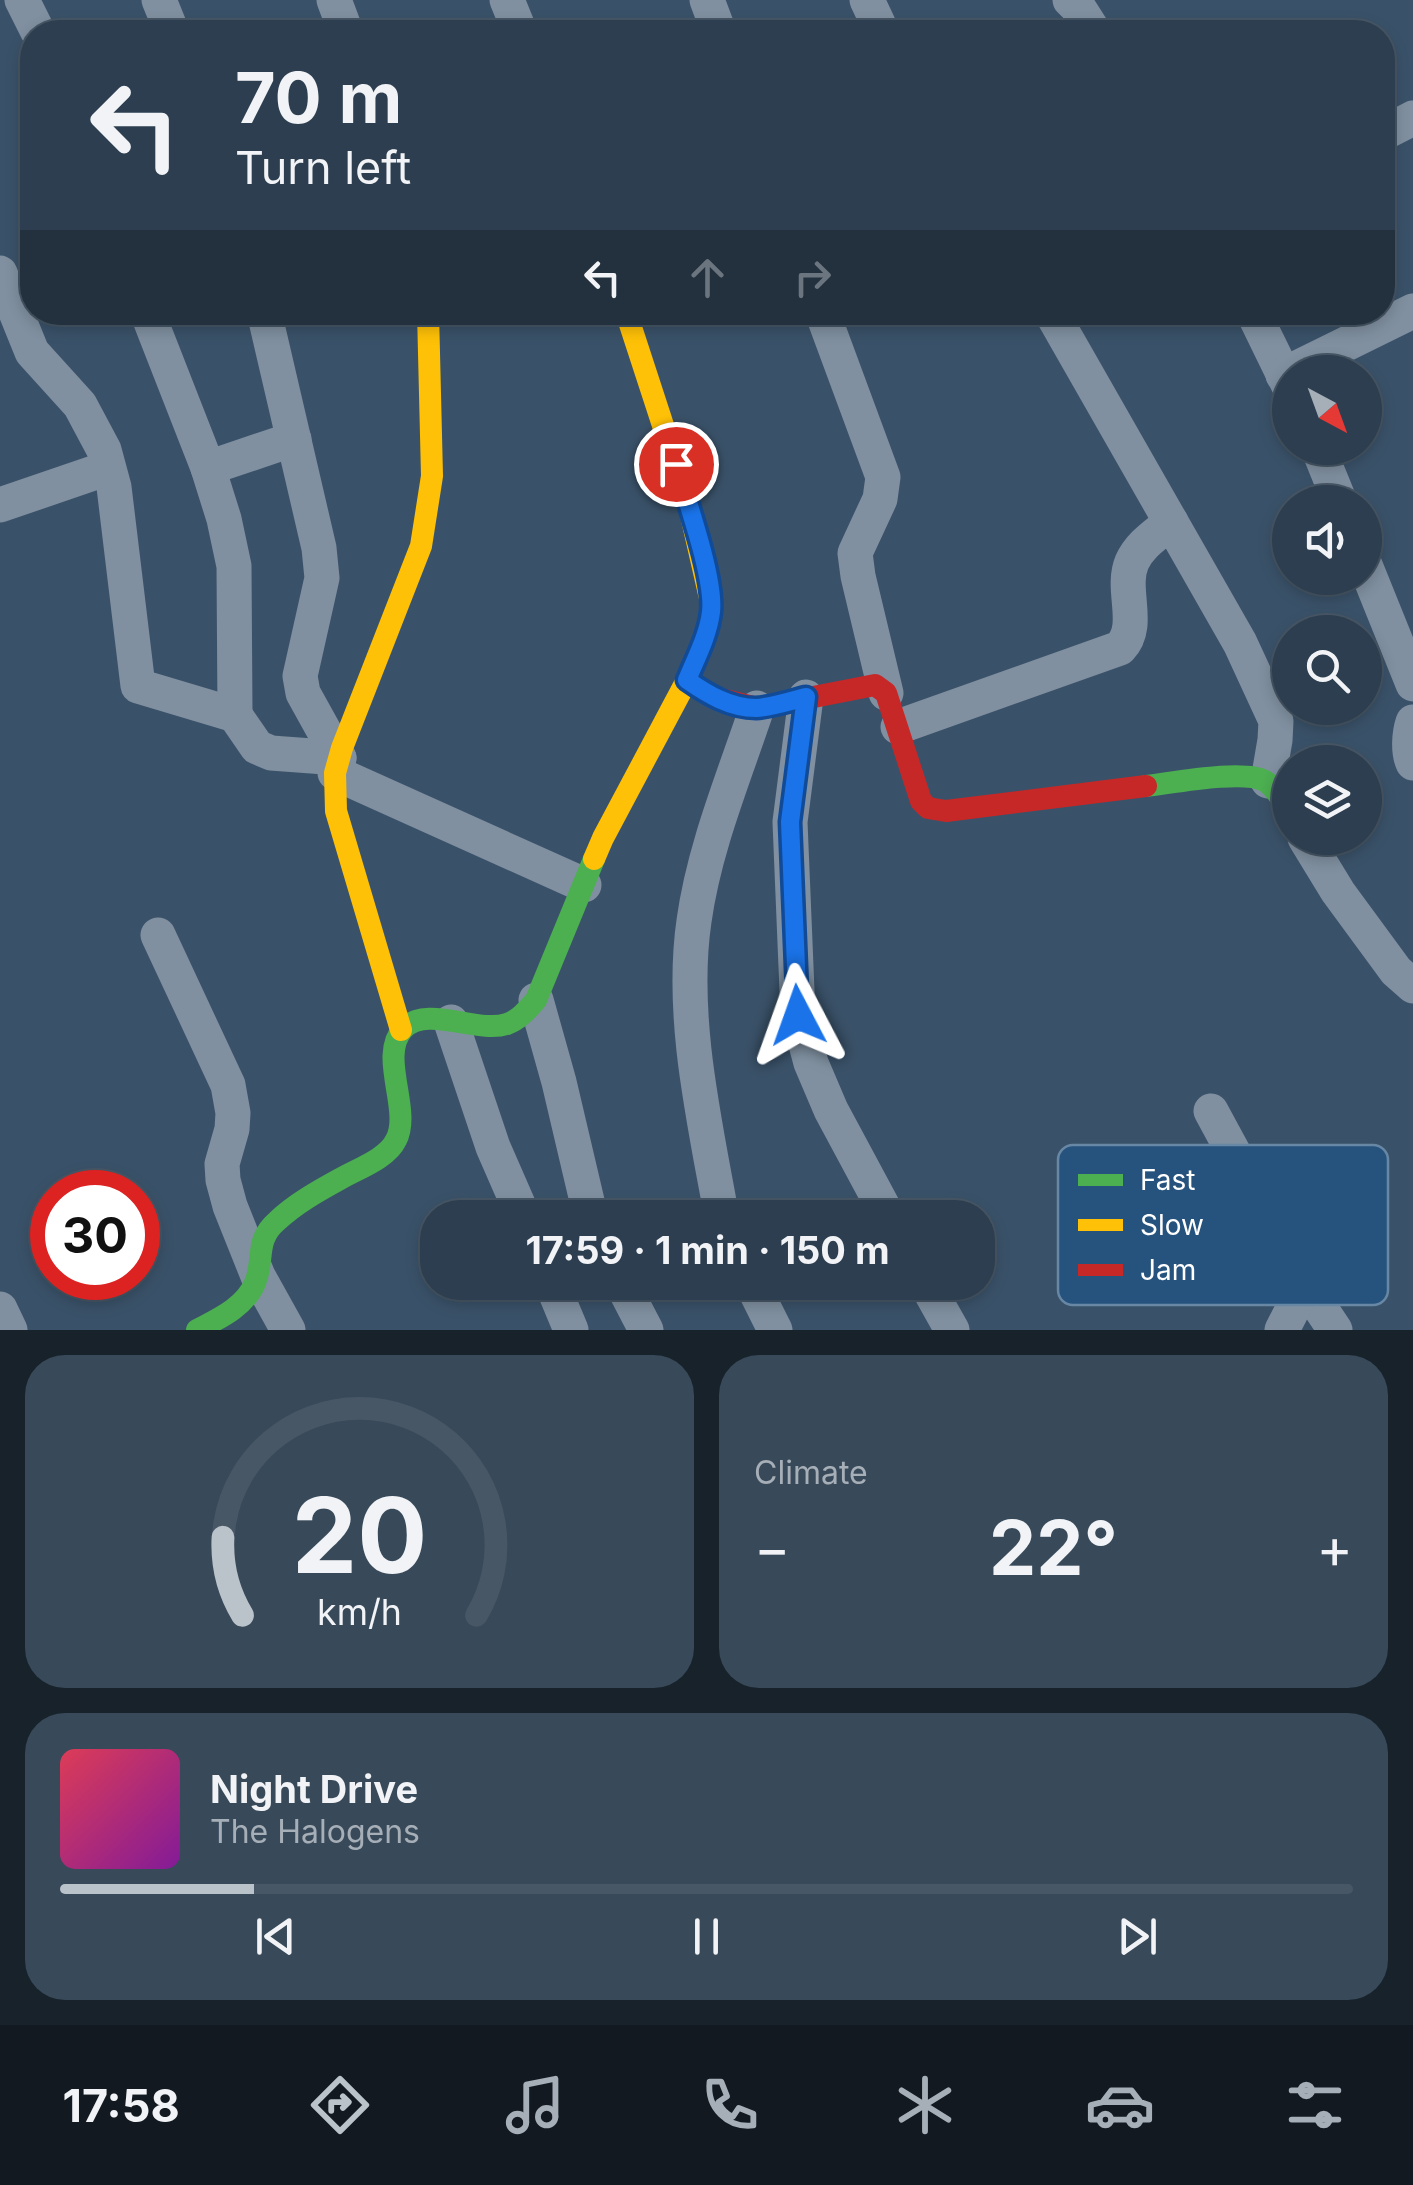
<!DOCTYPE html>
<meta charset="utf-8">
<style>
body{margin:0;font-family:Inter,sans-serif;background:#384959;color:#f1f3f6;height:100vh;display:flex;flex-direction:column;font-size:38px;white-space:nowrap}
*{box-sizing:border-box;margin:0}
p{font-size:32px;color:#a6aeb7}
.icon{flex:none;width:55px;height:55px;fill:none;stroke:currentColor;stroke-width:2;stroke-linecap:round;stroke-linejoin:round}
.map{position:relative;height:1330px;overflow:hidden}
.drawer{display:flex;flex-direction:column;gap:25px;padding:25px;background:#18222b;flex:1}
.drawer>*{flex:none}
.guide{position:absolute;left:20px;top:20px;width:1375px;height:305px;border-radius:40px;box-shadow:0 5px 15px #0003,0 0 0 2px #485766;background:#2c3e4f;color:#f1f3f6;overflow:hidden}
.needle{width:65px;rotate:139deg}
.fabs{position:absolute;left:1272px;top:355px;display:grid;gap:20px}
.fabs a{display:grid;place-items:center;width:110px;height:110px;border-radius:50%;background:#2c3e4f;box-shadow:0 5px 15px #0003,0 0 0 2px #485766;font-size:50px}
.speed{position:absolute;left:30px;top:1170px;display:flex;gap:20px;font-size:50px;font-weight:700;text-align:center}
.speed>*{display:grid;place-content:center;width:130px;height:130px;border-radius:50%;background:#2c3e4f;box-shadow:0 5px 15px #0003,0 0 0 2px #485766;line-height:1}
.speed .limit{border:15px solid #d22;background:#fff;color:#111}
.pin{position:absolute;display:grid;place-items:center;width:85px;height:85px;color:#fff;margin:-42px;border:5px solid #fff;border-radius:50%;box-shadow:0 2px 10px #0007}
.me{position:absolute;width:110px;margin:-55px;rotate:356deg;stroke-linejoin:round;filter:drop-shadow(0 0 8px #0008)}
.turn{display:flex;align-items:center;gap:35px;height:210px;padding:0 50px;font-size:45px}
.turn .icon{width:130px;height:130px;stroke-width:2.5}
.turn b{display:block;font-size:70px;line-height:85px}
.lanes{display:flex;align-items:center;height:95px;padding:0 50px;background:#0003;justify-content:center;gap:50px;direction:ltr}
.lanes .off{opacity:.35}
.big{font-size:75px;font-weight:700;line-height:1.1}
.drawer .tile{flex:1;display:flex;flex-direction:column;justify-content:center;gap:15px;min-width:0;padding:0 35px;border-radius:40px;background:#384959}
.drawer .dial{align-items:center;gap:0}
.dial svg{height:260px;overflow:visible;fill:none;stroke:#485766;stroke-width:7;stroke-linecap:round;text-anchor:middle}
.dial text{fill:#f1f3f6;stroke:none}
.song{display:flex;align-items:center;gap:30px}
.cover{width:120px;height:120px;border-radius:15px;background:linear-gradient(135deg,hsl(350 70% 55%),hsl(290 70% 35%))}
.played{height:10px;border-radius:5px;background:linear-gradient(90deg,#bac2ca 15%,#485766 15%)}
.keys{display:flex;justify-content:space-around;direction:ltr}
.heat{display:flex;justify-content:space-between;align-items:center;font-size:55px;direction:ltr}
.drawer .tiles{flex:1;display:grid;gap:25px;grid-template-columns:1fr 1fr}
.tile:last-child{grid-column:span 2}
.trip{position:absolute;left:420px;top:1200px;width:575px;height:100px;border-radius:40px;background:#2c3e4f;box-shadow:0 5px 15px #0003,0 0 0 2px #485766;font-weight:700;line-height:100px;text-align:center}
.tab-bar{display:flex;height:160px;justify-content:space-around;align-items:center;background:#121920;color:#a6aeb7}
.tab-bar .icon{width:70px;height:70px}
.tab-bar .on{color:#bac2ca}
.tab-bar b{font-size:45px;color:#f1f3f6}
.map>svg:first-child{display:block}
.lines{fill:none;stroke-linecap:round;stroke-linejoin:round}
.street{stroke:#8090a0;stroke-width:35}
.fast{stroke:#4caf50;stroke-width:22}
.slow{stroke:#ffc107;stroke-width:22}
.jam{stroke:#c62828;stroke-width:22}
.route-casing{stroke:#114b97;stroke-width:25}
.route{stroke:#1a73e8;stroke-width:18}
.key{fill:#26537d;stroke:#6787a4;stroke-width:2.5}
.key-label{font-size:28px;fill:#fff}
</style>
<div class="map">
<svg width="1413" height="1330" viewBox="0 0 1413 1330">
<rect width="100%" height="100%" fill="#3a5269"/>
<g class="lines">
<g class="street">
<path d="M22 0 38 32"/>
<path d="M159 0 172 32"/>
<path d="M334 0 346 32"/>
<path d="M507 0 520 32"/>
<path d="M707 0 719 32"/>
<path d="M867 0 882 32"/>
<path d="M1070 0 1080 10 1094 32"/>
<path d="M1382 134 1413 118"/>
<path d="M0 273 32 352 80 405 104 450 114 487 138 686 235 715 257 747 271 753 339 758"/>
<path d="M147 312 208 468 224 519 234 566 235 715"/>
<path d="M264 312 319 548 322 578 300 676 303 693 339 758"/>
<path d="M822 312 883 477 880 499 855 553 858 576 886 693"/>
<path d="M1051 312 1240 643 1276 721 1275 740 1268 781"/>
<path d="M1253 312 1290 388"/>
<path d="M1283 375 1413 311"/>
<path d="M1318 448 1340 502"/>
<path d="M208 468 294 439"/>
<path d="M0 505 108 468"/>
<path d="M1365 565 1413 684"/>
<path d="M806 697 790 822 798 1015 811 1063 831 1110 889 1218"/>
<path d="M1413 722C1409 734 1408 752 1413 763"/>
<path d="M898 727 1120 648C1142 625 1120 590 1132 562 1140 544 1157 534 1171 522"/>
<path d="M335 773 584 885"/>
<path d="M1305 838 1338 892 1396 971 1413 986"/>
<path d="M158 935 228 1085 233 1113 232 1129 222 1164 223 1180 230 1206 258 1276 288 1330"/>
<path d="M536 1000 559 1082 591 1218"/>
<path d="M451 1022 493 1147 524 1218"/>
<path d="M1211 1111 1305 1285 1335 1330"/>
<path d="M722 1218C705 1123 680 1017 694 921 704 848 734 777 757 708"/>
<path d="M551 1282 571 1330"/>
<path d="M621 1282 646 1330"/>
<path d="M751 1282 775 1330"/>
<path d="M925 1282 952 1330"/>
<path d="M0 1309 10 1330"/>
<path d="M1282 1330 1305 1285"/>
</g>
<g class="fast">
<path d="M1146 786C1172 783 1244 769 1265 781 1276 788 1283 801 1290 812"/>
<path d="M197 1330C218 1319 245 1307 255 1283 265 1259 254 1241 277 1221 295 1204 318 1191 340 1179 357 1169 387 1159 396 1140 412 1110 378 1056 403 1029 427 1004 477 1034 507 1024 519 1020 528 1009 536 1000L594 859"/>
</g>
<g class="slow">
<path d="M594 859 603 838 687 680 707 631 712 607 688 502 626 312"/>
<path d="M401 1030 336 811 335 773 342 748 421 546 432 476 428 312"/>
</g>
<path class="jam" d="M687 680 713 697 757 708 875 685 886 693 921 801 928 808 946 811 1146 786"/>
</g>
<g class="lines">
<g class="route-casing">
<path id="route" d="M676 464C686 498 715 579 711 612 708 636 696 658 687 680 707 694 730 708 756 708 772 707 790 701 806 697L790 822 798 1015"/>
</g>
<use href="#route" class="route"/>
</g>
<rect x="1058" y="1145" width="330" height="160" rx="15" class="key"/>
<rect x="1078" y="1174" width="45" height="12" fill="#4caf50"/>
<rect x="1078" y="1219" width="45" height="12" fill="#ffc107"/>
<rect x="1078" y="1264" width="45" height="12" fill="#c62828"/>
<g class="key-label">
<text x="1140" y="1190">Fast</text>
<text x="1140" y="1235">Slow</text>
<text x="1140" y="1280">Jam</text>
</g>
</svg>
<div class="fabs">
<a><svg class="needle" viewBox="-14 -14 28 28"><path d="M0-13l5 13h-10z" fill="#e53935"/><path d="M0 13l5-13h-10z" fill="#a6aeb7"/></svg></a>
<a><svg class="icon" aria-label="sound" viewBox="0 0 24 24"><path d="M4 9h4l5-4v14l-5-4H4zM17 9q2 3 0 6"/></svg></a>
<a><svg class="icon" aria-label="search" viewBox="0 0 24 24"><circle cx="10" cy="10" r="6"/><path d="M15 15l6 6"/></svg></a>
<a><svg class="icon" aria-label="layers" viewBox="0 0 24 24"><path d="M12 4l9 5-9 5-9-5zM3 14l9 5 9-5"/></svg></a>
</div>
<div class="speed"><div class="limit">30</div></div>
<div class="pin" style="left:676px;top:464px;background:#d93025"><svg class="icon" aria-label="arrive" viewBox="0 0 24 24"><path d="M6 21V4h12l-3 4 3 4H6"/></svg></div>
<svg class="me" style="left:798px;top:1015px" viewBox="-20 -20 40 40"><path d="M0-17L14 15 0 8-14 15z" fill="#1a73e8" stroke="#fff" stroke-width="4"/></svg>
<div class="trip">17:59 · 1 min · 150 m</div>
<div class="guide">
<div class="turn"><svg class="icon" aria-label="left" viewBox="0 0 24 24"><path d="M17 20v-9H6M10 6l-5 5 5 5"/></svg><div><b>70 m</b>Turn left</div></div>
<div class="lanes"><svg class="icon" aria-label="left" viewBox="0 0 24 24"><path d="M17 20v-9H6M10 6l-5 5 5 5"/></svg><svg class="icon off" aria-label="ahead" viewBox="0 0 24 24"><path d="M12 20V5M6 11l6-6 6 6"/></svg><svg class="icon off" aria-label="right" viewBox="0 0 24 24"><path d="M7 20v-9h11M14 6l5 5-5 5"/></svg></div>
</div>
</div>
<section class="drawer">
<div class="tiles">
<div class="tile dial"><svg viewBox="0 0 100 80">
<path d="M14 69A42 42 0 1 1 86 69"/>
<path d="M14 69A42 42 0 0 1 8 45" stroke="#bac2ca"/>
<text x="50" y="56" font-size="32" font-weight="700">20</text>
<text x="50" y="72" font-size="11">km/h</text>
</svg></div>
<div class="tile"><p>Climate</p>
<div class="heat"><a>−</a><b class="big">22°</b><a>+</a></div>
</div>
<div class="tile">
<div class="song"><i class="cover"></i><div><b>Night Drive</b><p>The Halogens</p></div></div>
<div class="played"></div>
<div class="keys"><svg class="icon" aria-label="previous" viewBox="0 0 24 24"><path d="M18 5L8 12l10 7zM5 5v14"/></svg><svg class="icon" aria-label="pause" viewBox="0 0 24 24"><path d="M8 5v14M16 5v14"/></svg><svg class="icon" aria-label="next" viewBox="0 0 24 24"><path d="M6 5l10 7-10 7zM19 5v14"/></svg></div>
</div>
</div>
</section>
<nav class="tab-bar">
<b>17:58</b>
<svg class="icon on" aria-label="directions" viewBox="0 0 24 24"><path d="M12 3l9 9-9 9-9-9zM9 14v-3h6M13 9l2 2-2 2"/></svg>
<svg class="icon" aria-label="music" viewBox="0 0 24 24"><path d="M9 18V5l10-2v13"/><circle cx="6" cy="18" r="3"/><circle cx="16" cy="16" r="3"/></svg>
<svg class="icon" aria-label="phone" viewBox="0 0 24 24"><path d="M5 4h4l2 5-3 2q2 4 5 5l2-3 5 2v4C11 20 4 13 5 4z"/></svg>
<svg class="icon" aria-label="climate" viewBox="0 0 24 24"><path d="M12 3v18M4 7l16 10M4 17L20 7"/></svg>
<svg class="icon" aria-label="car" viewBox="0 0 24 24"><path d="M5 17H2v-5l4-1 3-4h7l3 4 3 1v5h-3M9 17h6M6 11h13"/><circle cx="7" cy="17" r="2"/><circle cx="17" cy="17" r="2"/></svg>
<svg class="icon" aria-label="filters" viewBox="0 0 24 24"><path d="M4 7h16M4 17h16"/><circle cx="9" cy="7" r="2"/><circle cx="15" cy="17" r="2"/></svg>
</nav>
